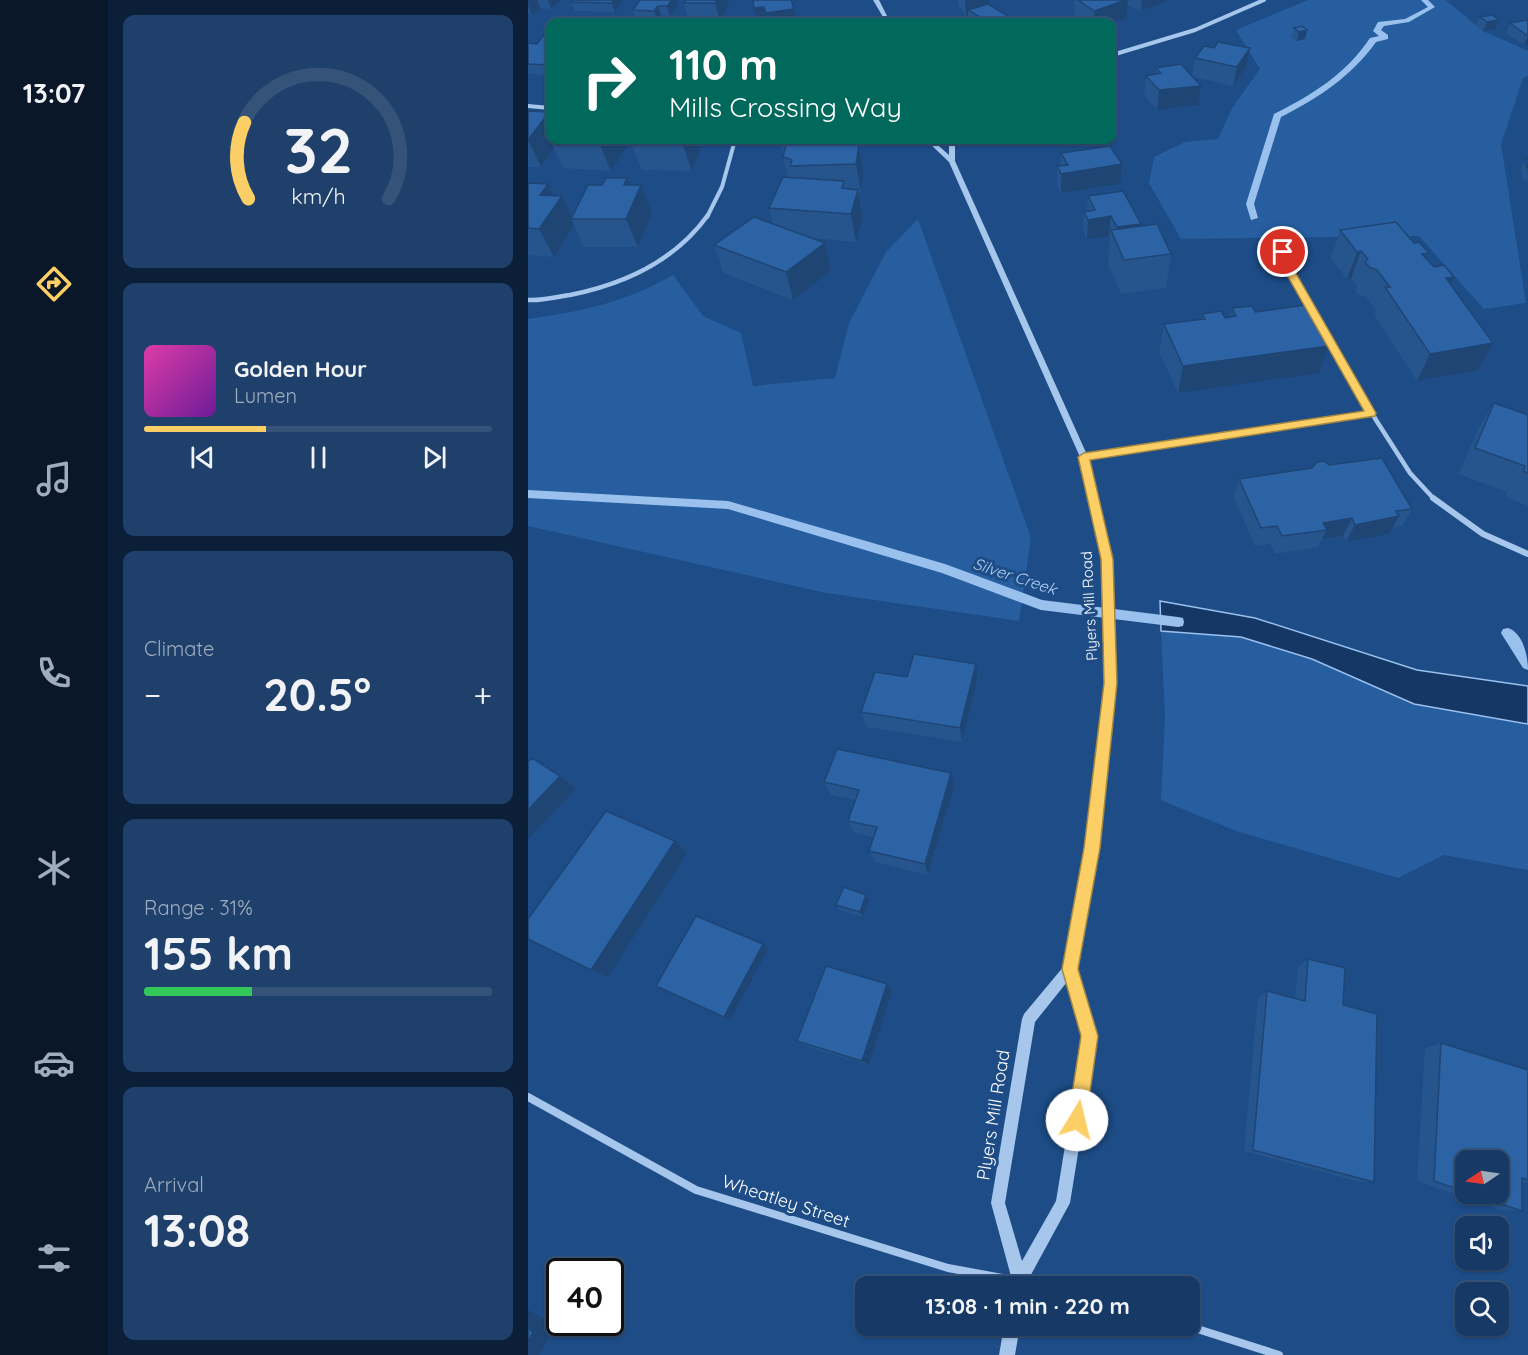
<!DOCTYPE html>
<meta charset="utf-8">
<style>
body{margin:0;font-family:Quicksand,sans-serif;background:#1f406b;color:#f1f3f6;height:100vh;display:flex;flex-direction:column;font-size:22px;white-space:nowrap}
*{box-sizing:border-box;margin:0}
p{font-size:20px;color:#9eacbf}
.icon{flex:none;width:33px;height:33px;fill:none;stroke:currentColor;stroke-width:2;stroke-linecap:round;stroke-linejoin:round}
.map{position:relative;flex:1;overflow:hidden}
.panel{display:flex;flex-direction:column;gap:15px;padding:15px;background:#0c1f38;width:420px}
.panel>*{flex:none}
.banner{position:absolute;left:18px;top:18px;width:570px;height:126px;border-radius:12px;box-shadow:0 2px 4px #0004,0 0 0 2px #355379;background:#00695c;color:#fff;overflow:hidden}
.needle{width:39px;rotate:257deg}
.fabs{position:absolute;left:927px;top:1150px;display:grid;gap:12px}
.fabs a{display:grid;place-items:center;width:54px;height:54px;border-radius:12px;background:#163965;box-shadow:0 2px 4px #0004,0 0 0 2px #355379;font-size:30px}
.speed{position:absolute;left:18px;top:1258px;display:flex;gap:12px;font-size:30px;font-weight:700;text-align:center}
.speed>*{display:grid;place-content:center;width:78px;height:78px;border-radius:50%;background:#163965;box-shadow:0 2px 4px #0004,0 0 0 2px #355379;line-height:1}
.speed .limit{border:3px solid #111;border-radius:9px;background:#fff;color:#111}
.pin{position:absolute;display:grid;place-items:center;width:51px;height:51px;color:#fff;margin:-26px;border:3px solid #fff;border-radius:50%;box-shadow:0 2px 6px #0007}
.me{position:absolute;width:66px;margin:-33px;rotate:9deg;stroke-linejoin:round;filter:drop-shadow(0 0 4px #0008)}
.turn{display:flex;align-items:center;gap:21px;height:126px;padding:0 24px;font-size:27px}
.turn .icon{width:78px;height:78px;stroke-width:2.5}
.turn b{display:block;font-size:42px;line-height:51px}
.big{font-size:45px;font-weight:700;line-height:1.1}
.panel .card{flex:1;display:flex;flex-direction:column;justify-content:center;gap:9px;min-width:0;padding:0 21px;border-radius:12px;background:#1f406b}
.panel .dial{align-items:center;gap:0}
.dial svg{height:156px;overflow:visible;fill:none;stroke:#355379;stroke-width:7;stroke-linecap:round;text-anchor:middle}
.dial text{fill:#f1f3f6;stroke:none}
.song{display:flex;align-items:center;gap:18px}
.cover{width:72px;height:72px;border-radius:9px;background:linear-gradient(135deg,hsl(320 70% 55%),hsl(280 70% 35%))}
.played{height:6px;border-radius:3px;background:linear-gradient(90deg,#fbcf65 35%,#355379 35%)}
.keys{display:flex;justify-content:space-around;direction:ltr}
.heat{display:flex;justify-content:space-between;align-items:center;font-size:33px;direction:ltr}
.charge{height:9px;border-radius:4px;background:linear-gradient(90deg,#34c759 31%,#355379 0)}
.trip{position:absolute;left:327px;top:1276px;width:345px;height:60px;border-radius:12px;background:#163965;box-shadow:0 2px 4px #0004,0 0 0 2px #355379;font-weight:700;line-height:60px;text-align:center}
main{display:flex;flex:1;min-height:0}
.tabs{display:flex;flex-direction:column;width:108px;justify-content:space-around;align-items:center;background:#091728;color:#9eacbf}
.tabs .icon{width:42px;height:42px}
.tabs .on{color:#fbcf65}
.tabs b{font-size:27px;color:#f1f3f6}
.map>svg:first-child{display:block}
.green{fill:#265ea0}
.water{fill:#143766;stroke:#9ac1ed;stroke-width:1.5}
.lines{fill:none;stroke-linecap:round;stroke-linejoin:round}
.stream{fill:#9ac1ed;fill-rule:evenodd}
.minor-far3{stroke:#a6c6eb;stroke-width:4}
.minor-far2{stroke:#a6c6eb;stroke-width:4.5}
.minor-far1{stroke:#a6c6eb;stroke-width:6}
.minor{stroke:#a6c6eb;stroke-width:8}
.tertiary{fill:#a6c6eb;fill-rule:evenodd}
.wall{fill:#26558e;fill-rule:evenodd}
.shaded-wall{fill:#1f4574}
.building{fill:#2c63a5;stroke:#1f4574;stroke-width:1.5}
.route{fill:#fbcf65;stroke:#a38742;stroke-width:1.5}
.labels{text-anchor:middle;dominant-baseline:central;stroke-width:6;stroke-linejoin:round;paint-order:stroke}
.street-label{font-size:15px;fill:#fff;stroke:#1d4c87}
.water-label{font-size:16px;font-style:italic;fill:#b2d0f3;stroke:#1d4c87}
.near-street-label{font-size:18px;fill:#fff;stroke:#1d4c87}
</style>
<main>
<nav class="tabs">
<b>13:07</b>
<svg class="icon on" aria-label="directions" viewBox="0 0 24 24"><path d="M12 3l9 9-9 9-9-9zM9 14v-3h6M13 9l2 2-2 2"/></svg>
<svg class="icon" aria-label="music" viewBox="0 0 24 24"><path d="M9 18V5l10-2v13"/><circle cx="6" cy="18" r="3"/><circle cx="16" cy="16" r="3"/></svg>
<svg class="icon" aria-label="phone" viewBox="0 0 24 24"><path d="M5 4h4l2 5-3 2q2 4 5 5l2-3 5 2v4C11 20 4 13 5 4z"/></svg>
<svg class="icon" aria-label="climate" viewBox="0 0 24 24"><path d="M12 3v18M4 7l16 10M4 17L20 7"/></svg>
<svg class="icon" aria-label="car" viewBox="0 0 24 24"><path d="M5 17H2v-5l4-1 3-4h7l3 4 3 1v5h-3M9 17h6M6 11h13"/><circle cx="7" cy="17" r="2"/><circle cx="17" cy="17" r="2"/></svg>
<svg class="icon" aria-label="filters" viewBox="0 0 24 24"><path d="M4 7h16M4 17h16"/><circle cx="9" cy="7" r="2"/><circle cx="15" cy="17" r="2"/></svg>
</nav>
<section class="panel">
<div class="card dial"><svg viewBox="0 0 100 80">
<path d="M14 69A42 42 0 1 1 86 69"/>
<path d="M14 69A42 42 0 0 1 12 30" stroke="#fbcf65"/>
<text x="50" y="56" font-size="32" font-weight="700">32</text>
<text x="50" y="72" font-size="11">km/h</text>
</svg></div>
<div class="card">
<div class="song"><i class="cover"></i><div><b>Golden Hour</b><p>Lumen</p></div></div>
<div class="played"></div>
<div class="keys"><svg class="icon" aria-label="previous" viewBox="0 0 24 24"><path d="M18 5L8 12l10 7zM5 5v14"/></svg><svg class="icon" aria-label="pause" viewBox="0 0 24 24"><path d="M8 5v14M16 5v14"/></svg><svg class="icon" aria-label="next" viewBox="0 0 24 24"><path d="M6 5l10 7-10 7zM19 5v14"/></svg></div>
</div>
<div class="card"><p>Climate</p>
<div class="heat"><a>−</a><b class="big">20.5°</b><a>+</a></div>
</div>
<div class="card"><p>Range · 31%</p><b class="big">155 km</b><div class="charge"></div></div>
<div class="card"><p>Arrival</p><b class="big">13:08</b></div>
</section>
<div class="map">
<svg width="1000" height="1355" viewBox="0 0 1000 1355">
<rect width="100%" height="100%" fill="#1d4c87"/>
<g class="green">
<path d="M780 0H917L955 31 1000 51V76L995 78 973 144 998 303 956 309 891 236 653 239 621 183 626 157 657 142 690 139 704 108 732 69 708 30Z"/>
<path d="M390 219 503 538 491 621 298 593 0 526V319C55 311 96 303 145 275L175 316 213 333 225 386 307 378 321 323 358 252Z"/>
<path d="M633 631 713 637 784 659 886 704 1000 724V870L916 855 870 878 708 831 633 800 637 718Z"/>
</g>
<path class="water" d="M632 601 727 618 889 670 1000 686V724L886 704 784 659 713 637 633 631Z"/>
<g class="lines">
<g class="stream">
<path d="M893 0H900L907 7 881 22 856 26 853 30 860 35V39L848 42C823 77 790 98 753 117L726 204 730 218 723 220 718 204 746 114C784 95 818 74 842 38L851 36 845 31 850 22 877 19 900 7Z"/>
<path d="M0 490 200 501 417 564 514 600 650 617 655 618 656 622 655 626 650 627 513 610 414 573 200 509 0 498Z"/>
<path d="M980 628C995 633 1000 656 1000 670L995 668 973 633 975 629Z"/>
</g>
<g class="minor-far3">
<path d="M584 55 667 30 736 0"/>
<path d="M0 106 22 108"/>
<path d="M179 217 194 187 207 140"/>
</g>
<g class="minor-far2">
<path d="M755 252 760 268 848 420 882 473 907 500"/>
<path d="M0 300C14 301 28 297 42 295 97 284 147 261 180 215"/>
<path d="M556 457 843 413"/>
</g>
<path class="minor-far1" d="M905 498 955 534 1000 554"/>
<g class="minor">
<path d="M0 1097 168 1190 420 1268 524 1287"/>
<path d="M660 1326 751 1355"/>
</g>
<g class="tertiary">
<path d="M345 0H351L362 22H358Z"/>
<path d="M398 140H404L421 155V140H427V161L560 457 584 559 587 683 570 848 548 969 569 1036 542 1203 499 1282V1287H483L484 1280 463 1203 494 1019 496 1014 536 966 558 848 577 683 574 559 552 457 421 162ZM539 982 555 1036 528 1201 494 1261 477 1203 507 1022Z"/>
<path d="M476 1326H492L487 1355H471Z"/>
</g>
</g>
<g class="wall">
<path d="M0 0H33L23 9 12 8 4 15 0 14Z"/>
<path d="M112 0 151 4 142 16 133 15 129 21 108 20 105 10Z"/>
<path d="M158 0 201 4 192 22H161L156 3Z"/>
<path d="M430 0H461L462 5 485 19V22H441L440 17H438L430 5Z"/>
<path d="M547 0H641L613 11 599 5 598 18 584 22H555L546 16Z"/>
<path d="M43 2H94L87 12 47 11Z"/>
<path d="M964 15 967 29 955 31 948 26 952 17Z"/>
<path d="M1000 20V45H996L978 33 982 23Z"/>
<path d="M766 28 779 30 777 39 769 41 763 38Z"/>
<path d="M22 37V75L0 74V43L9 44Z"/>
<path d="M667 58 718 67 705 86 665 77 670 105 629 110 616 95 618 76 628 74V68L664 76Z"/>
<path d="M0 111 21 112 22 116V140L101 144 83 171 35 168 26 149 13 167H0Z"/>
<path d="M253 140H321L322 145H331L335 172 333 192H331L335 218 328 242 284 238 303 271 265 300 195 273 186 245 245 224 241 208 260 177 255 157 256 153Z"/>
<path d="M103 143H175L164 171 114 170Z"/>
<path d="M533 153 592 184 533 193 529 185V166H532Z"/>
<path d="M997 159 1000 160V181L995 180 993 169Z"/>
<path d="M99 178 102 185 124 213 110 247H56L46 225 26 257 0 255V183L25 195 34 196 44 217 74 185Z"/>
<path d="M560 196 613 224V226L643 254 638 288 593 294 580 264 582 238 581 236 559 239 555 231 556 212 559 211Z"/>
<path d="M812 230 898 259 922 284 950 370 889 381 846 315 848 310 838 297 830 294 827 290 829 286 823 279H819L803 258Z"/>
<path d="M704 308 727 312 801 346 791 373 650 393 631 352 636 324 673 319 674 314 697 318 702 317Z"/>
<path d="M966 403 1000 415V506L977 496 979 492 931 474 950 429Z"/>
<path d="M801 465 884 509 874 526 864 528 861 534 818 542 815 536 794 539 790 547 747 554 742 544 727 546 706 497 711 479Z"/>
<path d="M379 677 449 680 434 742 339 727 333 712Z"/>
<path d="M423 773 426 786 400 875 347 862 341 851 346 837 326 833 320 821 327 800 303 795 296 782Z"/>
<path d="M338 895 341 900 335 917 312 910 308 905Z"/>
<path d="M780 959 815 1005 846 1182H832L716 1151 730 998 739 991 767 998 770 967Z"/>
<path d="M359 984 364 991 341 1065 278 1046 269 1041Z"/>
<path d="M913 1043 1000 1070V1183H994V1211L973 1210 889 1181 897 1048ZM938 1161 970 1194H938Z"/>
</g>
<g class="shaded-wall">
<path d="M0 0H9L12 8 4 15 0 5Z"/>
<path d="M20 0H33L23 9Z"/>
<path d="M86 0H94V2L87 12 84 3Z"/>
<path d="M144 0H149L151 4 142 16 139 6Z"/>
<path d="M189 0H200L201 4 192 22 187 3Z"/>
<path d="M437 0H461L462 14 440 10V17H438Z"/>
<path d="M598 0H600L598 18 584 23 566 22V11Z"/>
<path d="M614 0H641L613 11Z"/>
<path d="M130 6 133 15 129 21 126 11Z"/>
<path d="M236 7 238 16 229 17 226 8Z"/>
<path d="M266 9 268 19 240 22 238 13Z"/>
<path d="M971 20 967 29 955 31 959 22Z"/>
<path d="M779 30 777 39 769 41 771 32Z"/>
<path d="M1000 36V45H996Z"/>
<path d="M722 48 718 67 705 86 709 67Z"/>
<path d="M673 86 670 105 629 110 631 90Z"/>
<path d="M21 112 22 116V140H33L23 141 26 149 13 167 0 140Z"/>
<path d="M74 140H99L101 144 83 171 71 143Z"/>
<path d="M156 140H174L175 143 164 171 154 143Z"/>
<path d="M331 145 335 172 333 192 328 164Z"/>
<path d="M594 164 592 184 533 193V174Z"/>
<path d="M99 178 107 199 113 185 124 213 110 247 98 219 96 185Z"/>
<path d="M20 184 29 203 34 196 45 219H43L46 225 26 257 11 229 12 195Z"/>
<path d="M330 190 335 218 328 242 323 214Z"/>
<path d="M583 216 581 236 559 239 560 220Z"/>
<path d="M613 224 611 243 588 240 589 227Z"/>
<path d="M297 243 303 271 265 300 258 272Z"/>
<path d="M833 251 823 279H819L829 252Z"/>
<path d="M926 277 913 304 918 278Z"/>
<path d="M965 343 950 370 889 381 902 354Z"/>
<path d="M801 346 791 373 650 393 655 366Z"/>
<path d="M871 516 861 534 818 542 827 525Z"/>
<path d="M824 518 815 536 794 539 799 530 795 523Z"/>
<path d="M448 664 449 680 434 742 432 728Z"/>
<path d="M423 773 426 786 400 875 397 864Z"/>
<path d="M32 776 48 789 0 839V810Z"/>
<path d="M147 841 159 853 80 977 63 970Z"/>
<path d="M338 895 341 900 335 917 332 912Z"/>
<path d="M235 944 240 949 202 1020 196 1017Z"/>
<path d="M359 984 364 991 341 1065 334 1061Z"/>
<path d="M0 1310 27 1325 11 1355H0Z"/>
</g>
<g class="building">
<path d="M45 0H86L84 3 43 2Z"/>
<path d="M112 0H144L139 6H130L126 11 105 10Z"/>
<path d="M158 0H189L187 3H156Z"/>
<path d="M225 0H263L266 9 238 13 236 7 226 8Z"/>
<path d="M550 0H598L566 11Z"/>
<path d="M460 4 485 19 477 22H461L440 10Z"/>
<path d="M964 15 971 20 959 22 952 17Z"/>
<path d="M1000 20V36L982 23Z"/>
<path d="M774 26 779 30 771 32 766 28Z"/>
<path d="M15 36 22 37V65L0 64V43L9 44Z"/>
<path d="M690 42 722 48 709 67 667 58 676 46 686 48Z"/>
<path d="M653 64 673 86 631 90 618 76 633 73 628 68Z"/>
<path d="M0 111 21 112 0 140Z"/>
<path d="M105 140H156L154 143H103Z"/>
<path d="M259 140H321L320 145H331L328 164 262 166 264 160 255 157Z"/>
<path d="M23 141V140H74L71 143Z"/>
<path d="M582 146 594 164 533 174 529 166 540 165 533 153Z"/>
<path d="M997 159 1000 160V170Z"/>
<path d="M255 177 316 181 314 188 330 190 323 214 241 208Z"/>
<path d="M78 178H99L96 185H113L98 219H43L60 185H74Z"/>
<path d="M0 183 20 184 12 195 34 196 11 229 0 228Z"/>
<path d="M595 191 613 224 589 227 583 216 560 220 556 212 567 210 560 196Z"/>
<path d="M226 217 297 243 258 272 186 245Z"/>
<path d="M868 222 886 243 891 242 901 253 894 254 906 267 916 265 926 277 918 278 965 343 902 354 857 287H862L849 270 841 267 837 262 840 259 833 251 829 252 812 230Z"/>
<path d="M629 224 643 254 596 260 583 230Z"/>
<path d="M777 305 801 346 655 366 636 324 677 319 674 314 693 311 697 318 708 316 704 308 724 306 727 312Z"/>
<path d="M966 403 1000 415V473L995 471 997 466 947 448Z"/>
<path d="M854 458 884 509 868 511 871 516 827 525 824 518 795 523 799 530 754 536 749 526 733 528 711 479 784 468 789 462 796 461 801 465Z"/>
<path d="M386 654 448 664 432 728 333 712 347 672 379 677Z"/>
<path d="M309 749 423 773 397 864 341 851 349 827 320 821 331 790 296 782Z"/>
<path d="M4 758 32 776 0 810V762Z"/>
<path d="M78 811 147 841 63 970 0 939V919Z"/>
<path d="M316 887 338 895 332 912 308 905Z"/>
<path d="M168 916 235 944 196 1017 128 986Z"/>
<path d="M780 959 817 968 815 1005 849 1014 846 1182 725 1150 739 991 777 1001Z"/>
<path d="M298 966 359 984 334 1061 269 1041Z"/>
<path d="M913 1043 1000 1070V1180L994 1178V1211L943 1194H970V1161H938V1192L906 1181Z"/>
<path d="M0 1329 5 1332 0 1341Z"/>
</g>
<path class="route" d="M755 249 760 252 765 268 848 413 847 416 562 460 585 559 589 683 572 848 550 969 570 1036 558 1120 555 1126 549 1129 542 1126 540 1120 553 1036 534 969 556 848 576 683 573 559 550 457 556 453 836 411 755 268 751 252Z"/>
<g class="labels">
<g class="street-label">
<text transform="translate(561 606) rotate(-93)">Plyers Mill Road</text>
</g>
<g class="water-label">
<text transform="translate(487 576) rotate(18)">Silver Creek</text>
</g>
<g class="near-street-label">
<text transform="translate(465 1115) rotate(-81)">Plyers Mill Road</text>
<text transform="translate(258 1201) rotate(18)">Wheatley Street</text>
</g>
</g>
</svg>
<div class="fabs">
<a><svg class="needle" viewBox="-14 -14 28 28"><path d="M0-13l5 13h-10z" fill="#e53935"/><path d="M0 13l5-13h-10z" fill="#9eacbf"/></svg></a>
<a><svg class="icon" aria-label="sound" viewBox="0 0 24 24"><path d="M4 9h4l5-4v14l-5-4H4zM17 9q2 3 0 6"/></svg></a>
<a><svg class="icon" aria-label="search" viewBox="0 0 24 24"><circle cx="10" cy="10" r="6"/><path d="M15 15l6 6"/></svg></a>
</div>
<div class="speed"><div class="limit">40</div></div>
<div class="pin" style="left:755px;top:252px;background:#d93025"><svg class="icon" aria-label="arrive" viewBox="0 0 24 24"><path d="M6 21V4h12l-3 4 3 4H6"/></svg></div>
<svg class="me" style="left:549px;top:1120px" viewBox="-20 -20 40 40"><circle r="19" fill="#fff"/><path d="M0-13L10 11 0 6-10 11z" fill="#fbcf65"/></svg>
<div class="trip">13:08 · 1 min · 220 m</div>
<div class="banner">
<div class="turn"><svg class="icon" aria-label="right" viewBox="0 0 24 24"><path d="M7 20v-9h11M14 6l5 5-5 5"/></svg><div><b>110 m</b>Mills Crossing Way</div></div>
</div>
</div>
</main>
